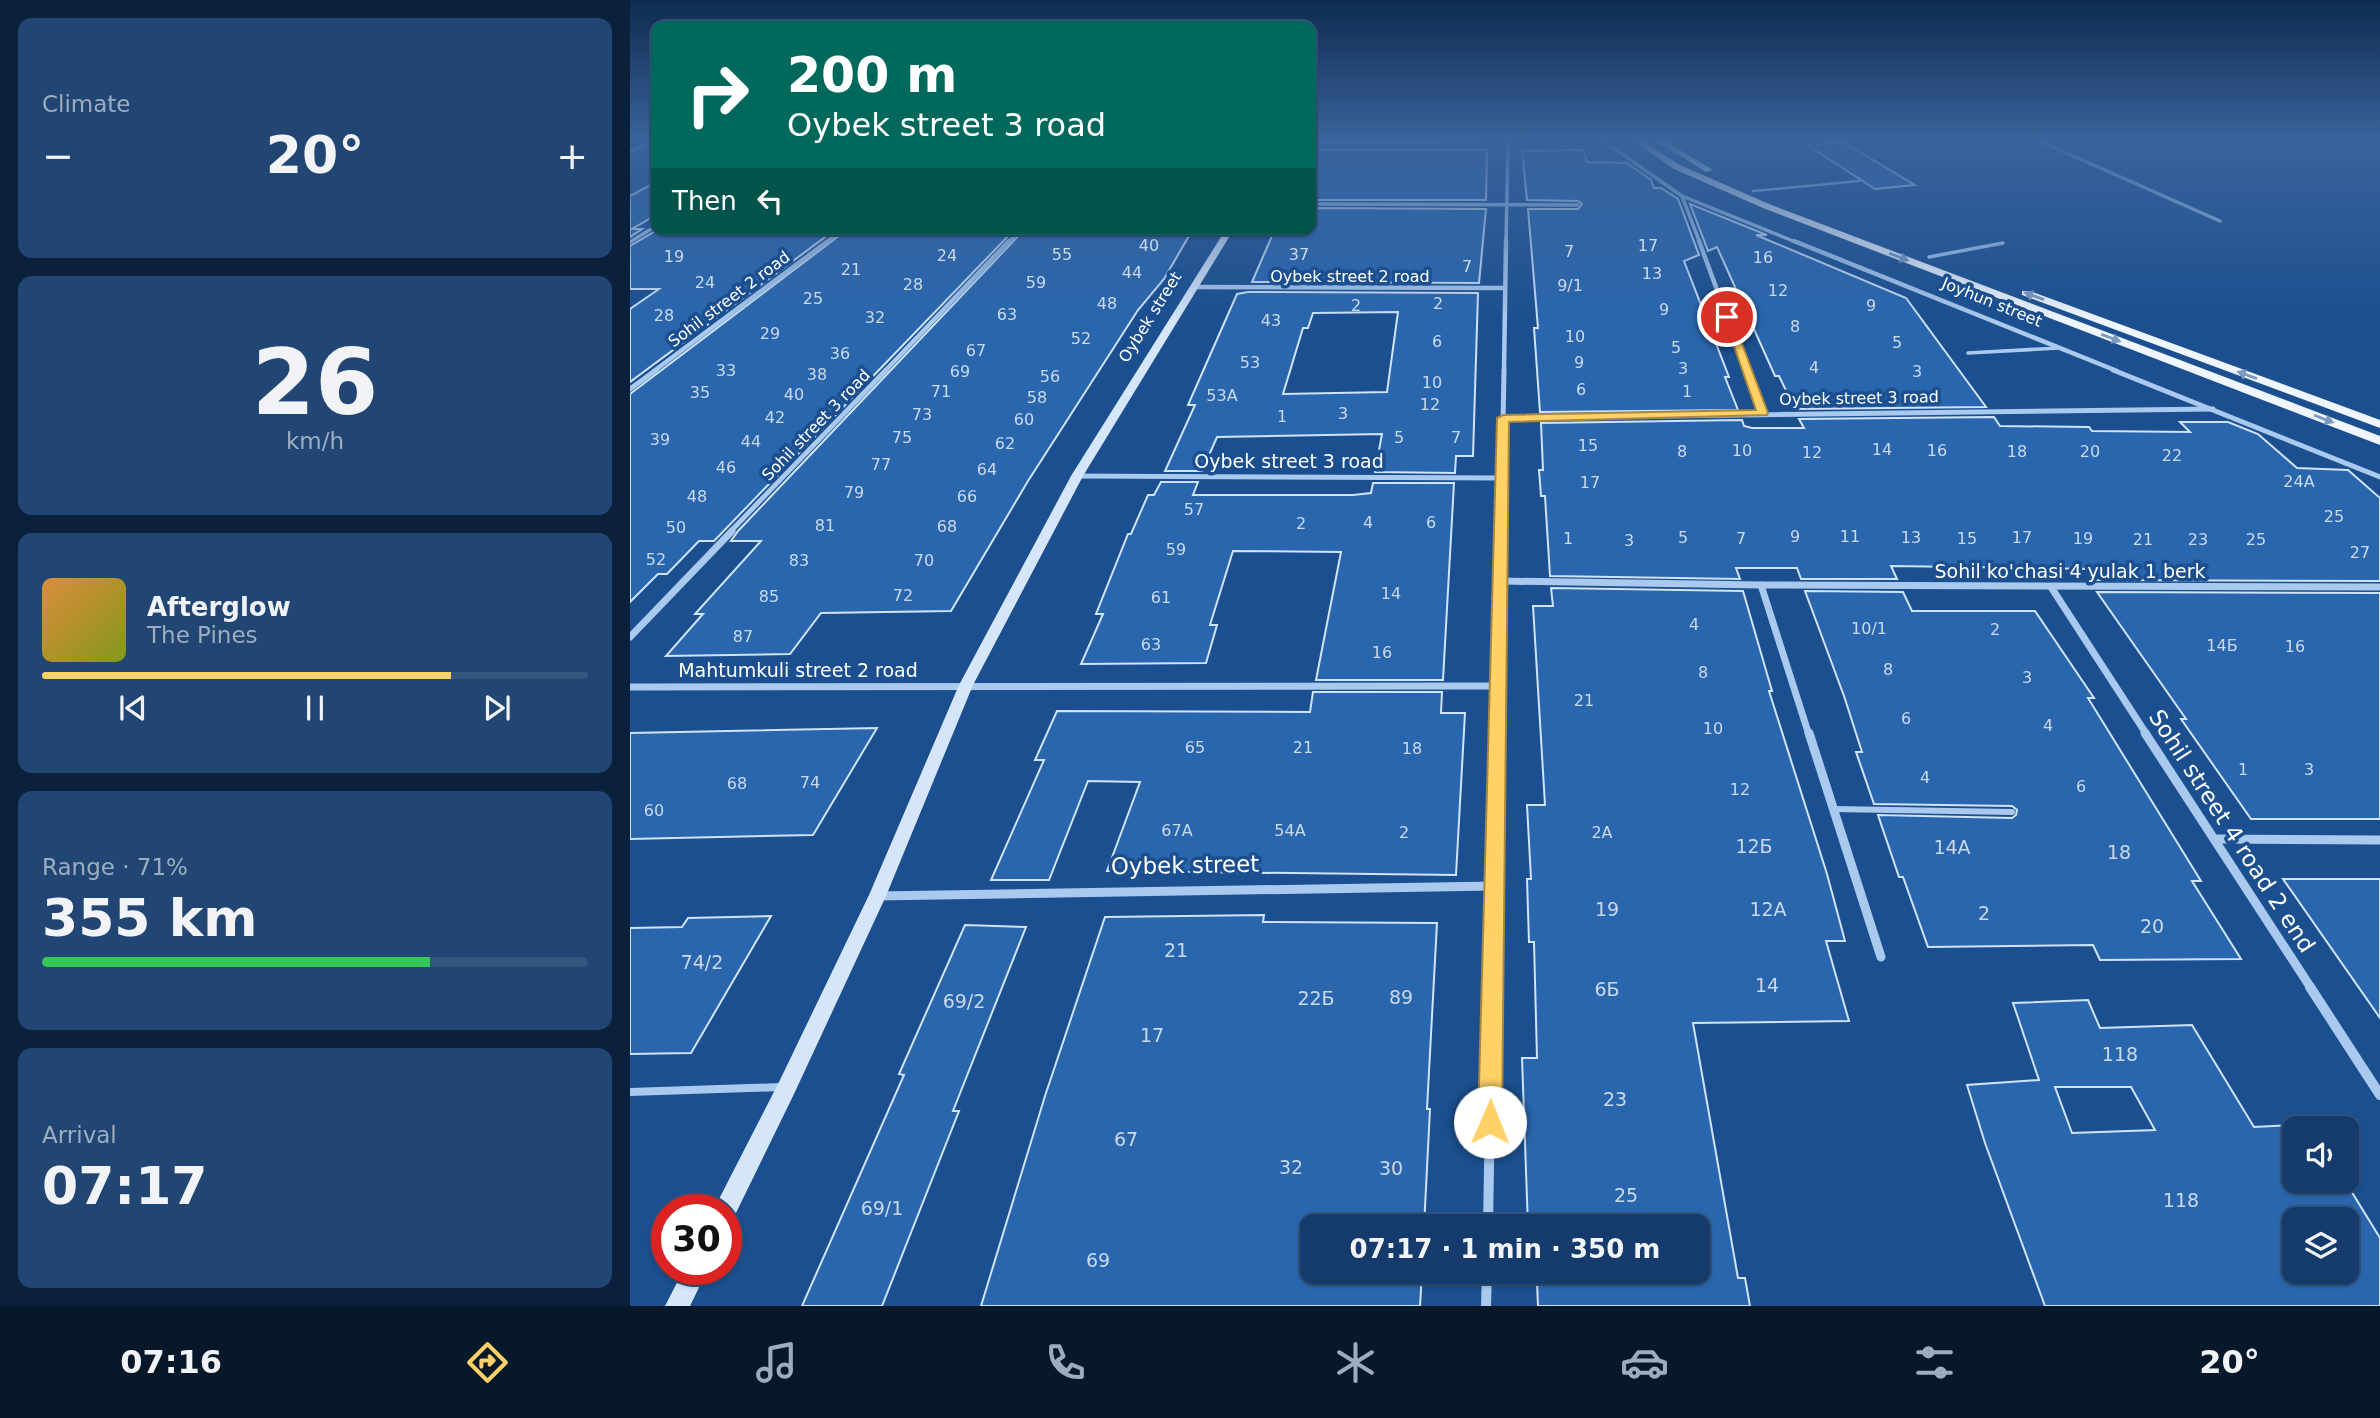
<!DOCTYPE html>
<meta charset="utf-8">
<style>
body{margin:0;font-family:"DejaVu Sans",sans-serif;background:#214673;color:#f1f3f6;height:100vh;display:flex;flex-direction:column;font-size:26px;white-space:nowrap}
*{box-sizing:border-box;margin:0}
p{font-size:23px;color:#9dadc1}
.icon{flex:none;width:38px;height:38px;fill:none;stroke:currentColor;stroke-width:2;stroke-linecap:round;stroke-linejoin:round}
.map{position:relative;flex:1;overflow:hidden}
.panel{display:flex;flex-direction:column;gap:18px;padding:18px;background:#0b203b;width:630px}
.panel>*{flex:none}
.banner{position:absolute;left:21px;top:21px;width:665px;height:214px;border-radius:14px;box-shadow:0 2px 5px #0004,0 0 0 2px #33557e;background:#00695c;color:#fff;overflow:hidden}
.controls{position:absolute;left:1652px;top:1116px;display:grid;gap:14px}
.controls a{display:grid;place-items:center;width:77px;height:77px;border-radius:14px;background:#143b6b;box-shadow:0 2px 5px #0004,0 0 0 2px #33557e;font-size:35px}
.speed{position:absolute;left:21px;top:1194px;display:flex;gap:14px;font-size:35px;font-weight:700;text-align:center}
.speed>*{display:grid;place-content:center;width:91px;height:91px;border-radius:50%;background:#143b6b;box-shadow:0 2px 5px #0004,0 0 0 2px #33557e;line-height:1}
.speed .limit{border:10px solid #d22;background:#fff;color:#111}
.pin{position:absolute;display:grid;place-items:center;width:60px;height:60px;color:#fff;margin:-30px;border:4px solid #fff;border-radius:50%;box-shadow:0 2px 7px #0007}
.me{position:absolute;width:77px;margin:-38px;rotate:1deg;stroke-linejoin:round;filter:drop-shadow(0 0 5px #0008)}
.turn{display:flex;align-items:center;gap:24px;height:147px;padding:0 21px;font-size:32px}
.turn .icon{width:91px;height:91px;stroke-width:2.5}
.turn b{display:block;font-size:49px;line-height:60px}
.then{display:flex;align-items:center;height:66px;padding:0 21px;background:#0003;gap:14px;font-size:26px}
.big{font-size:52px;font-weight:600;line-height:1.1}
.panel .card{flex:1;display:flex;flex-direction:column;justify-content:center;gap:10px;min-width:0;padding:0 24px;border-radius:14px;background:#214673}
.panel .dial{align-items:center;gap:0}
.dial b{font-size:91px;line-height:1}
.song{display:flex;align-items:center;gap:21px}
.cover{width:84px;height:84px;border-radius:10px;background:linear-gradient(135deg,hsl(30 70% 55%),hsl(70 70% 35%))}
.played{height:7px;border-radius:4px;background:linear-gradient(90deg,#ffd166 75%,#33557e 75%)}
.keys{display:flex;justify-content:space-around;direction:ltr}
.heat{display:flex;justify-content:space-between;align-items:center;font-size:38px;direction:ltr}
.charge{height:10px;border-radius:5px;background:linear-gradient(90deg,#34c759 71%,#33557e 0)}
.trip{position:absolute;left:670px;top:1214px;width:410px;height:70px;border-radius:14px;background:#143b6b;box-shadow:0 2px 5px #0004,0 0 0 2px #33557e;font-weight:600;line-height:70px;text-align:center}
.tab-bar{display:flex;height:112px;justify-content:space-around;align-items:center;background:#08182b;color:#9dadc1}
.tab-bar .icon{width:49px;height:49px}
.tab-bar .on{color:#ffd166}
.tab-bar b{font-size:32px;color:#f1f3f6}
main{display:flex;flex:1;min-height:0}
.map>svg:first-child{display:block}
.building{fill:#2a66ad;stroke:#cfe3fa;stroke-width:2;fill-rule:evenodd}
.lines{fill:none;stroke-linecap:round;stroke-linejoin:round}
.lane-far3{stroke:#a9c9ee;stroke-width:2.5}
.lane-far2{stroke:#a9c9ee;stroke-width:3.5}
.lane-far1{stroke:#a9c9ee;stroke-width:6}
.lane{stroke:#a9c9ee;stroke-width:8}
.street-far5{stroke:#a9c9ee;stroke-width:3.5}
.street-far4{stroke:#a9c9ee;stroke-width:4.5}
.street-far3{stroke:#a9c9ee;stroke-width:5}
.street-far2{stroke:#a9c9ee;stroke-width:7}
.street-far1{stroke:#a9c9ee;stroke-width:9}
.street{stroke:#a9c9ee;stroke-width:10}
.secondary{fill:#d6e6fa;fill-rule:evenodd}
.primary{fill:#f0f6ff;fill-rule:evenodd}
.oneway{fill:#7b9ac1}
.route{fill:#ffd166;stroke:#a68842;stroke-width:2}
.labels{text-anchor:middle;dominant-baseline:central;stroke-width:7;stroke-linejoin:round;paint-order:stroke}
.number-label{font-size:16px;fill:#cad9ea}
.far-street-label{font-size:16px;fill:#fff;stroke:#1b4f8f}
.street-label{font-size:19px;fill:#fff;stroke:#1b4f8f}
.near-number-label{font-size:19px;fill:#cad9ea}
.near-street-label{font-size:23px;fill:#fff;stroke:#1b4f8f}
</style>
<main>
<section class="panel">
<div class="card"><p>Climate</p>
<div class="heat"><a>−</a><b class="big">20°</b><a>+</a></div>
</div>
<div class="card dial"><b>26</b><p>km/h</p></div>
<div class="card">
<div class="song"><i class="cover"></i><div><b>Afterglow</b><p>The Pines</p></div></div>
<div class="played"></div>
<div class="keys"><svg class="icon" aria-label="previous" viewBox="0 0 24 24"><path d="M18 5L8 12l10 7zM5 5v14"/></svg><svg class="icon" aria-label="pause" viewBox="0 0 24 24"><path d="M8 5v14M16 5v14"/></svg><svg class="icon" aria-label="next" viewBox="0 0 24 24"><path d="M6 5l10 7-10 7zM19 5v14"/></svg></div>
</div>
<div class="card"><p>Range · 71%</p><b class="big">355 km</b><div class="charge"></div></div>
<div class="card"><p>Arrival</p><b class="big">07:17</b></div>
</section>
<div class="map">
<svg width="1750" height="1306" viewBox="0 0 1750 1306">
<rect width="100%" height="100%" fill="#1b4f8f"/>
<g class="building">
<path d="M1213 142 1285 185 1245 189 1177 145Z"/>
<path d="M684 150H857L856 200H681V159Z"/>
<path d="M953 150 957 162 997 163 1021 180 1024 188H1031L1048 199 1069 255 1054 261 1099 377H1095L1108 410 910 412 904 328H908L898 209H948L952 204 948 201 897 200 892 151Z"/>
<path d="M26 182V215L2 229H12L0 237V196Z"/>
<path d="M1060 204 1137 235H1126L1276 298 1356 407 1165 409 1149 376H1145L1087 247 1078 251Z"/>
<path d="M681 208 856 209 849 283 622 282 645 229H681Z"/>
<path d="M29 229H206L0 382V309L29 289H0V246Z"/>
<path d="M218 229H385L84 541H69L37 574H28L0 602V394Z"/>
<path d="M395 229H563L534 279 508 310 398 481 321 611 191 613 160 654 36 656 73 614H65L131 541H101L108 531Z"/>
<path d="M618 292 848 293 843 456H826L825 473 745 472 752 434 587 437 572 471H535L565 405H558L607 294ZM768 312 757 392 653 394 673 328H678L683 313Z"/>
<path d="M1364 417 1370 426 1459 427 1462 431 1560 432 1550 422H1598L1628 434 1667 468 1718 470 1750 498V581L1465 580V569L1261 566 1267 579H1171L1167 568H1106L1110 579 920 576 915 496H911L909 470H913L911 423 1112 420 1114 426 1122 428H1174L1169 419Z"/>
<path d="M531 482H568L563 495H723L741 493 743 483H824L813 680H686L711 552 603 551 580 625H587L576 663 451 664 473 614H466L498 534H501L518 495H524Z"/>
<path d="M921 588 1113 591 1142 691H1139L1197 874 1215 941H1196L1219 1021 1063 1023 1108 1278H1115L1120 1306H908L907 1282 1068 1279V1227H898L892 1058H907L904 942H899L897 879H901L897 805H915L903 606H923Z"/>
<path d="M1175 591 1273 592 1282 611H1405L1464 698H1458L1571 881H1562L1611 959 1470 960 1463 945 1298 947 1273 877H1269L1248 815 1382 818 1386 815 1387 810 1382 806 1244 804 1226 752H1232L1214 696Z"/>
<path d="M1467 592 1750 593V819H1621L1551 719H1556Z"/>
<path d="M683 692H812L811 713H835L826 875 477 871 510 782 458 781 419 880H361L414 760H405L427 711 680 712Z"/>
<path d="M247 728 183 835 0 839V733Z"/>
<path d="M1653 879H1750V1018Z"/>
<path d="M634 915 633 922 807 923 797 1109H800L794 1227H682V1272H792L790 1306H351L415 1096 475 917Z"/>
<path d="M141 916 61 1053 0 1054V928L52 927 58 918Z"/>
<path d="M335 925 396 927 323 1111H329L252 1306H172L274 1075 269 1074Z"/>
<path d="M1458 1000 1470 1028 1562 1025 1624 1127 1664 1125V1181H1715L1750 1238V1306H1415L1355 1143 1337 1085 1409 1080 1383 1003ZM1425 1087H1501L1525 1130 1442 1133ZM1664 1220H1717V1272H1664Z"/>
</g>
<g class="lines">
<path class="lane-far3" d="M1123 191 1229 181"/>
<g class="lane-far2">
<path d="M1299 257 1373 243"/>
<path d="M1338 353 1429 348"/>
</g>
<path class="lane-far1" d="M1203 809 1382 812"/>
<path class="lane" d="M0 1092 151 1087"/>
<g class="street-far5">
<path d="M972 140 1052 196 1168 243"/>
<path d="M1407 140 1590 221"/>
<path d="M681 143 972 140"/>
<path d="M0 152 25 140"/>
<path d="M1052 196 1070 243"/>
<path d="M681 204 948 205"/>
<path d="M0 242 26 226"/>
<path d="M195 243 214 229"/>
<path d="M378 243 391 229"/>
<path d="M876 243 878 141"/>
</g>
<g class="street-far4">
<path d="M1069 241 1117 371"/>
<path d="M1164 241 1487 371"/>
<path d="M566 287 875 288"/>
<path d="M24 371 198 241"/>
<path d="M255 371 379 241"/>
<path d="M874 371 876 241"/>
</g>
<g class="street-far3">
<path d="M1117 370 1133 413"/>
<path d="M1483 370 1750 477"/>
<path d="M0 389 26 370"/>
<path d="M873 418 1583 409"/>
<path d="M447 476 872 478"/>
<path d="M100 532 256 370"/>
<path d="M871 532 874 370"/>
</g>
<g class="street-far2">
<path d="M870 581 1131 585 1750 587"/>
<path d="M1131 585 1179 735"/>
<path d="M1421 587 1517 735"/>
<path d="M0 637 102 531"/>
<path d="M0 687 868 686"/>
<path d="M867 735 871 531"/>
</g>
<g class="street-far1">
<path d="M1179 733 1251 957"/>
<path d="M1515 733 1681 988"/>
<path d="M1585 839 1750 840"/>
<path d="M247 896 864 886"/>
<path d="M862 988 867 733"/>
</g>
<g class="street">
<path d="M1680 987 1750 1095"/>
<path d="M858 1227 862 987"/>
<path d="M856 1306 857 1272"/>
</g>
<g class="secondary">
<path d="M596 229H604L453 476 343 685 256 896 164 1094 104 1217 96 1220V1209H85L88 1201 150 1080 239 895 329 685 441 476Z"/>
<path d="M54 1269H78L60 1306H35Z"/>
</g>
<g class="primary">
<path d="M1002 140H1011L1050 165 1139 204 1750 436V445L1133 208 1044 169Z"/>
<path d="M1025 140H1034L1083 170 1076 172Z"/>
<path d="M1392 291H1400L1750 420V428L1392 295Z"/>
</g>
</g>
<defs><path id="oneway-solid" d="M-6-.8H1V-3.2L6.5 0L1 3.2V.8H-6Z" transform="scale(1.75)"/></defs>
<g class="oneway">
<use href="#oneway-solid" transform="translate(1269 257) rotate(21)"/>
<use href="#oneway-solid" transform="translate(1404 296) rotate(-160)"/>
<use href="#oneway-solid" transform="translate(1481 338) rotate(21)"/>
<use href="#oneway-solid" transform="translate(1617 375) rotate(-160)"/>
<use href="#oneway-solid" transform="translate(1694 419) rotate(21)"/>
</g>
<linearGradient id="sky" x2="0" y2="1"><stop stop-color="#0f2b4f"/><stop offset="0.43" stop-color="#39639b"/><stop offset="1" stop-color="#39639b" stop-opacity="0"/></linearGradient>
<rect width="1750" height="323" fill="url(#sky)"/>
<path class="route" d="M1093 314 1102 317 1138 413 1137 415 879 422 872 1122 868 1130 860 1134 851 1130 848 1122 867 418 873 415 1126 410Z"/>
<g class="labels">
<g class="number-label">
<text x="519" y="245">40</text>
<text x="1018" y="245">17</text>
<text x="939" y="251">7</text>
<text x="432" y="254">55</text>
<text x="669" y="254">37</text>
<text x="317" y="255">24</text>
<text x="44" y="256">19</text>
<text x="1133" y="257">16</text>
<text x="837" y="266">7</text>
<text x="221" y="269">21</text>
<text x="502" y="272">44</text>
<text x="1022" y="273">13</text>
<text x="75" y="282">24</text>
<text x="406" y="282">59</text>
<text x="283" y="284">28</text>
<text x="940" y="285">9/1</text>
<text x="1148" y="290">12</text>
<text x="183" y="298">25</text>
<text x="477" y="303">48</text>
<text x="808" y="303">2</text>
<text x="726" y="305">2</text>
<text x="1241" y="305">9</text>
<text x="1034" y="309">9</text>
<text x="377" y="314">63</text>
<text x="34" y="315">28</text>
<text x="245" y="317">32</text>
<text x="641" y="320">43</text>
<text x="1165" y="326">8</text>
<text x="140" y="333">29</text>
<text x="945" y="336">10</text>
<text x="451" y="338">52</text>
<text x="807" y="341">6</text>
<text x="1267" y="342">5</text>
<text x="1046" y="347">5</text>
<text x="346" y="350">67</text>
<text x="210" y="353">36</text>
<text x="620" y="362">53</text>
<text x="949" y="362">9</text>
<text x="1184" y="367">4</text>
<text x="1053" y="368">3</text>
<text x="96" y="370">33</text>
<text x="330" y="371">69</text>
<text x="1287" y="371">3</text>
<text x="187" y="374">38</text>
<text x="420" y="376">56</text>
<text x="802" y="382">10</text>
<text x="951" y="389">6</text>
<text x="311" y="391">71</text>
<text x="1057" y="391">1</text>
<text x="70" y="392">35</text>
<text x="164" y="394">40</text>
<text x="592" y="395">53A</text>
<text x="407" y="397">58</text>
<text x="800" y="404">12</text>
<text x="713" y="413">3</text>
<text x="292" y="414">73</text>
<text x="652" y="416">1</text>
<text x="145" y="417">42</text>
<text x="394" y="419">60</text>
<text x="272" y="437">75</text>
<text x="769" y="437">5</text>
<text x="826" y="437">7</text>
<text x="30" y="439">39</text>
<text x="121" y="441">44</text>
<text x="375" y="443">62</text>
<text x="958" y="445">15</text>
<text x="1252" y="449">14</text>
<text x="1112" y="450">10</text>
<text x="1307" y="450">16</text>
<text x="1052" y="451">8</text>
<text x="1387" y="451">18</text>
<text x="1460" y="451">20</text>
<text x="1182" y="452">12</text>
<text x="1542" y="455">22</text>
<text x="251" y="464">77</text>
<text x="96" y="467">46</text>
<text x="357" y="469">64</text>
<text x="1669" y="481">24A</text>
<text x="960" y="482">17</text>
<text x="224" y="492">79</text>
<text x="67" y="496">48</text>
<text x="337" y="496">66</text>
<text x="564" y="509">57</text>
<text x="1704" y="516">25</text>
<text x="738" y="522">4</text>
<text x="801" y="522">6</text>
<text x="671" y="523">2</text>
<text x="195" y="525">81</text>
<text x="317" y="526">68</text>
<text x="46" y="527">50</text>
<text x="1165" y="536">9</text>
<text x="1220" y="536">11</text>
<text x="1053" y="537">5</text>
<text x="1281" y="537">13</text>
<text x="1392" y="537">17</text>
<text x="938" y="538">1</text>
<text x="1111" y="538">7</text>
<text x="1337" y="538">15</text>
<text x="1453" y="538">19</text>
<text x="1513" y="539">21</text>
<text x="1568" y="539">23</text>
<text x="1626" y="539">25</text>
<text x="999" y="540">3</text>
<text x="546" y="549">59</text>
<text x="1730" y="552">27</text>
<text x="26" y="559">52</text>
<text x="169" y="560">83</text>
<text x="294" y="560">70</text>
<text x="761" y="593">14</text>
<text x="273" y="595">72</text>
<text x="139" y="596">85</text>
<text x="531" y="597">61</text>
<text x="1064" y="624">4</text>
<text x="1239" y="628">10/1</text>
<text x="1365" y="629">2</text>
<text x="113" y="636">87</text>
<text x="521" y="644">63</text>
<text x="1592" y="645">14Б</text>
<text x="1665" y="646">16</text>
<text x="752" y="652">16</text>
<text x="1258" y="669">8</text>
<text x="1073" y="672">8</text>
<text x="1397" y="677">3</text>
<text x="954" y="700">21</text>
<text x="1276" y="718">6</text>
<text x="1418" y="725">4</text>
<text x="1083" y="728">10</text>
<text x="565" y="747">65</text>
<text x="673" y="747">21</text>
<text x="782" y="748">18</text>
<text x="1613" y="769">1</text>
<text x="1679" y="769">3</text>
<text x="1295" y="777">4</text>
<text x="180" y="782">74</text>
<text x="107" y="783">68</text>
<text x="1451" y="786">6</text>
<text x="1110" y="789">12</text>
<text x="24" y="810">60</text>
<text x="547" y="830">67A</text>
<text x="660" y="830">54A</text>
<text x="774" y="832">2</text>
<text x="972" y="832">2A</text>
</g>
<g class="far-street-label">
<text x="720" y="276">Oybek street 2 road</text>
<text transform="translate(99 299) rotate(-37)">Sohil street 2 road</text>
<text transform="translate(1362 302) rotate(22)">Joyhun street</text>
<text transform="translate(520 317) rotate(-58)">Oybek street</text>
<text transform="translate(1229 398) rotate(-1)">Oybek street 3 road</text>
<text transform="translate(186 425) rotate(-46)">Sohil street 3 road</text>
</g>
<g class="street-label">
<text x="659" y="461">Oybek street 3 road</text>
<text x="1440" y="571">Sohil ko'chasi 4 yulak 1 berk</text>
<text x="168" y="670">Mahtumkuli street 2 road</text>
</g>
<g class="near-number-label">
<text x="1124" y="846">12Б</text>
<text x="1322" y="847">14A</text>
<text x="1489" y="852">18</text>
<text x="977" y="909">19</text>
<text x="1138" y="909">12A</text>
<text x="1354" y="913">2</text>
<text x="1522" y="926">20</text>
<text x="546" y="950">21</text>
<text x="72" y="962">74/2</text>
<text x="1137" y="985">14</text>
<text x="977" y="989">6Б</text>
<text x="771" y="997">89</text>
<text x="686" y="998">22Б</text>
<text x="334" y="1001">69/2</text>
<text x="522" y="1035">17</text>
<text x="1490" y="1054">118</text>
<text x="985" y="1099">23</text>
<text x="496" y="1139">67</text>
<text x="661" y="1167">32</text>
<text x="761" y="1168">30</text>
<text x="996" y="1195">25</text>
<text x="1551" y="1200">118</text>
<text x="252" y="1208">69/1</text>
<text x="468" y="1260">69</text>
</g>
<g class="near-street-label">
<text transform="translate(1602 831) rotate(57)">Sohil street 4 road 2 end</text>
<text transform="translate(555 865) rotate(-1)">Oybek street</text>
</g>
</g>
</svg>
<div class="controls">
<a><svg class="icon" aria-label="sound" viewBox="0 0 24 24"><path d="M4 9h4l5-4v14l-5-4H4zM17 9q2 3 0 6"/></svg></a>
<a><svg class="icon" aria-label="layers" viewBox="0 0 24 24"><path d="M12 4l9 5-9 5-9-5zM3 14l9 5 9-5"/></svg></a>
</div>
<div class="speed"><div class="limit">30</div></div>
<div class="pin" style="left:1097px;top:317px;background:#d93025"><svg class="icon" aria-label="arrive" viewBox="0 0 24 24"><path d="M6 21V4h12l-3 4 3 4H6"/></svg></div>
<svg class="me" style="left:860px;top:1122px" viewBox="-20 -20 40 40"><circle r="19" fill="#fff"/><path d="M0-13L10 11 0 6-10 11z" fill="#ffd166"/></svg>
<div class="trip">07:17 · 1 min · 350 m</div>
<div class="banner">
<div class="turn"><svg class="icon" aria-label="right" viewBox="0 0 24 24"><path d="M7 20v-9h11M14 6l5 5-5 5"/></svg><div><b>200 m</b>Oybek street 3 road</div></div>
<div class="then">Then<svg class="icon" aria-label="left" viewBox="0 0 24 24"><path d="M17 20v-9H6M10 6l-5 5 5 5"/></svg></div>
</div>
</div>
</main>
<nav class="tab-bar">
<b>07:16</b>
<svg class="icon on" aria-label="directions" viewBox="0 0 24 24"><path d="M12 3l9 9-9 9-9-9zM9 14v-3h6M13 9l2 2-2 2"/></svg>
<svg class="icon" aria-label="music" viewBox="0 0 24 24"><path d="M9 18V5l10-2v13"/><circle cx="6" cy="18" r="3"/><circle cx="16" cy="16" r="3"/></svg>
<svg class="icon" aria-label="phone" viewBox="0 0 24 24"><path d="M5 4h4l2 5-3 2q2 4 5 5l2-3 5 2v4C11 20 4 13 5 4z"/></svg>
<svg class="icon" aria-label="climate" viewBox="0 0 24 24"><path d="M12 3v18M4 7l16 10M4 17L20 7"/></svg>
<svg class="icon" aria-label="car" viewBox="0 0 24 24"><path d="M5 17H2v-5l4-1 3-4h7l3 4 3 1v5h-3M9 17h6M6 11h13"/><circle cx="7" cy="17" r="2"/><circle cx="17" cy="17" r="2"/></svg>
<svg class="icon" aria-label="filters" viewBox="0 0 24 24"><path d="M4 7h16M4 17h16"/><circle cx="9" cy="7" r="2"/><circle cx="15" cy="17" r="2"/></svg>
<b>20°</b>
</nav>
